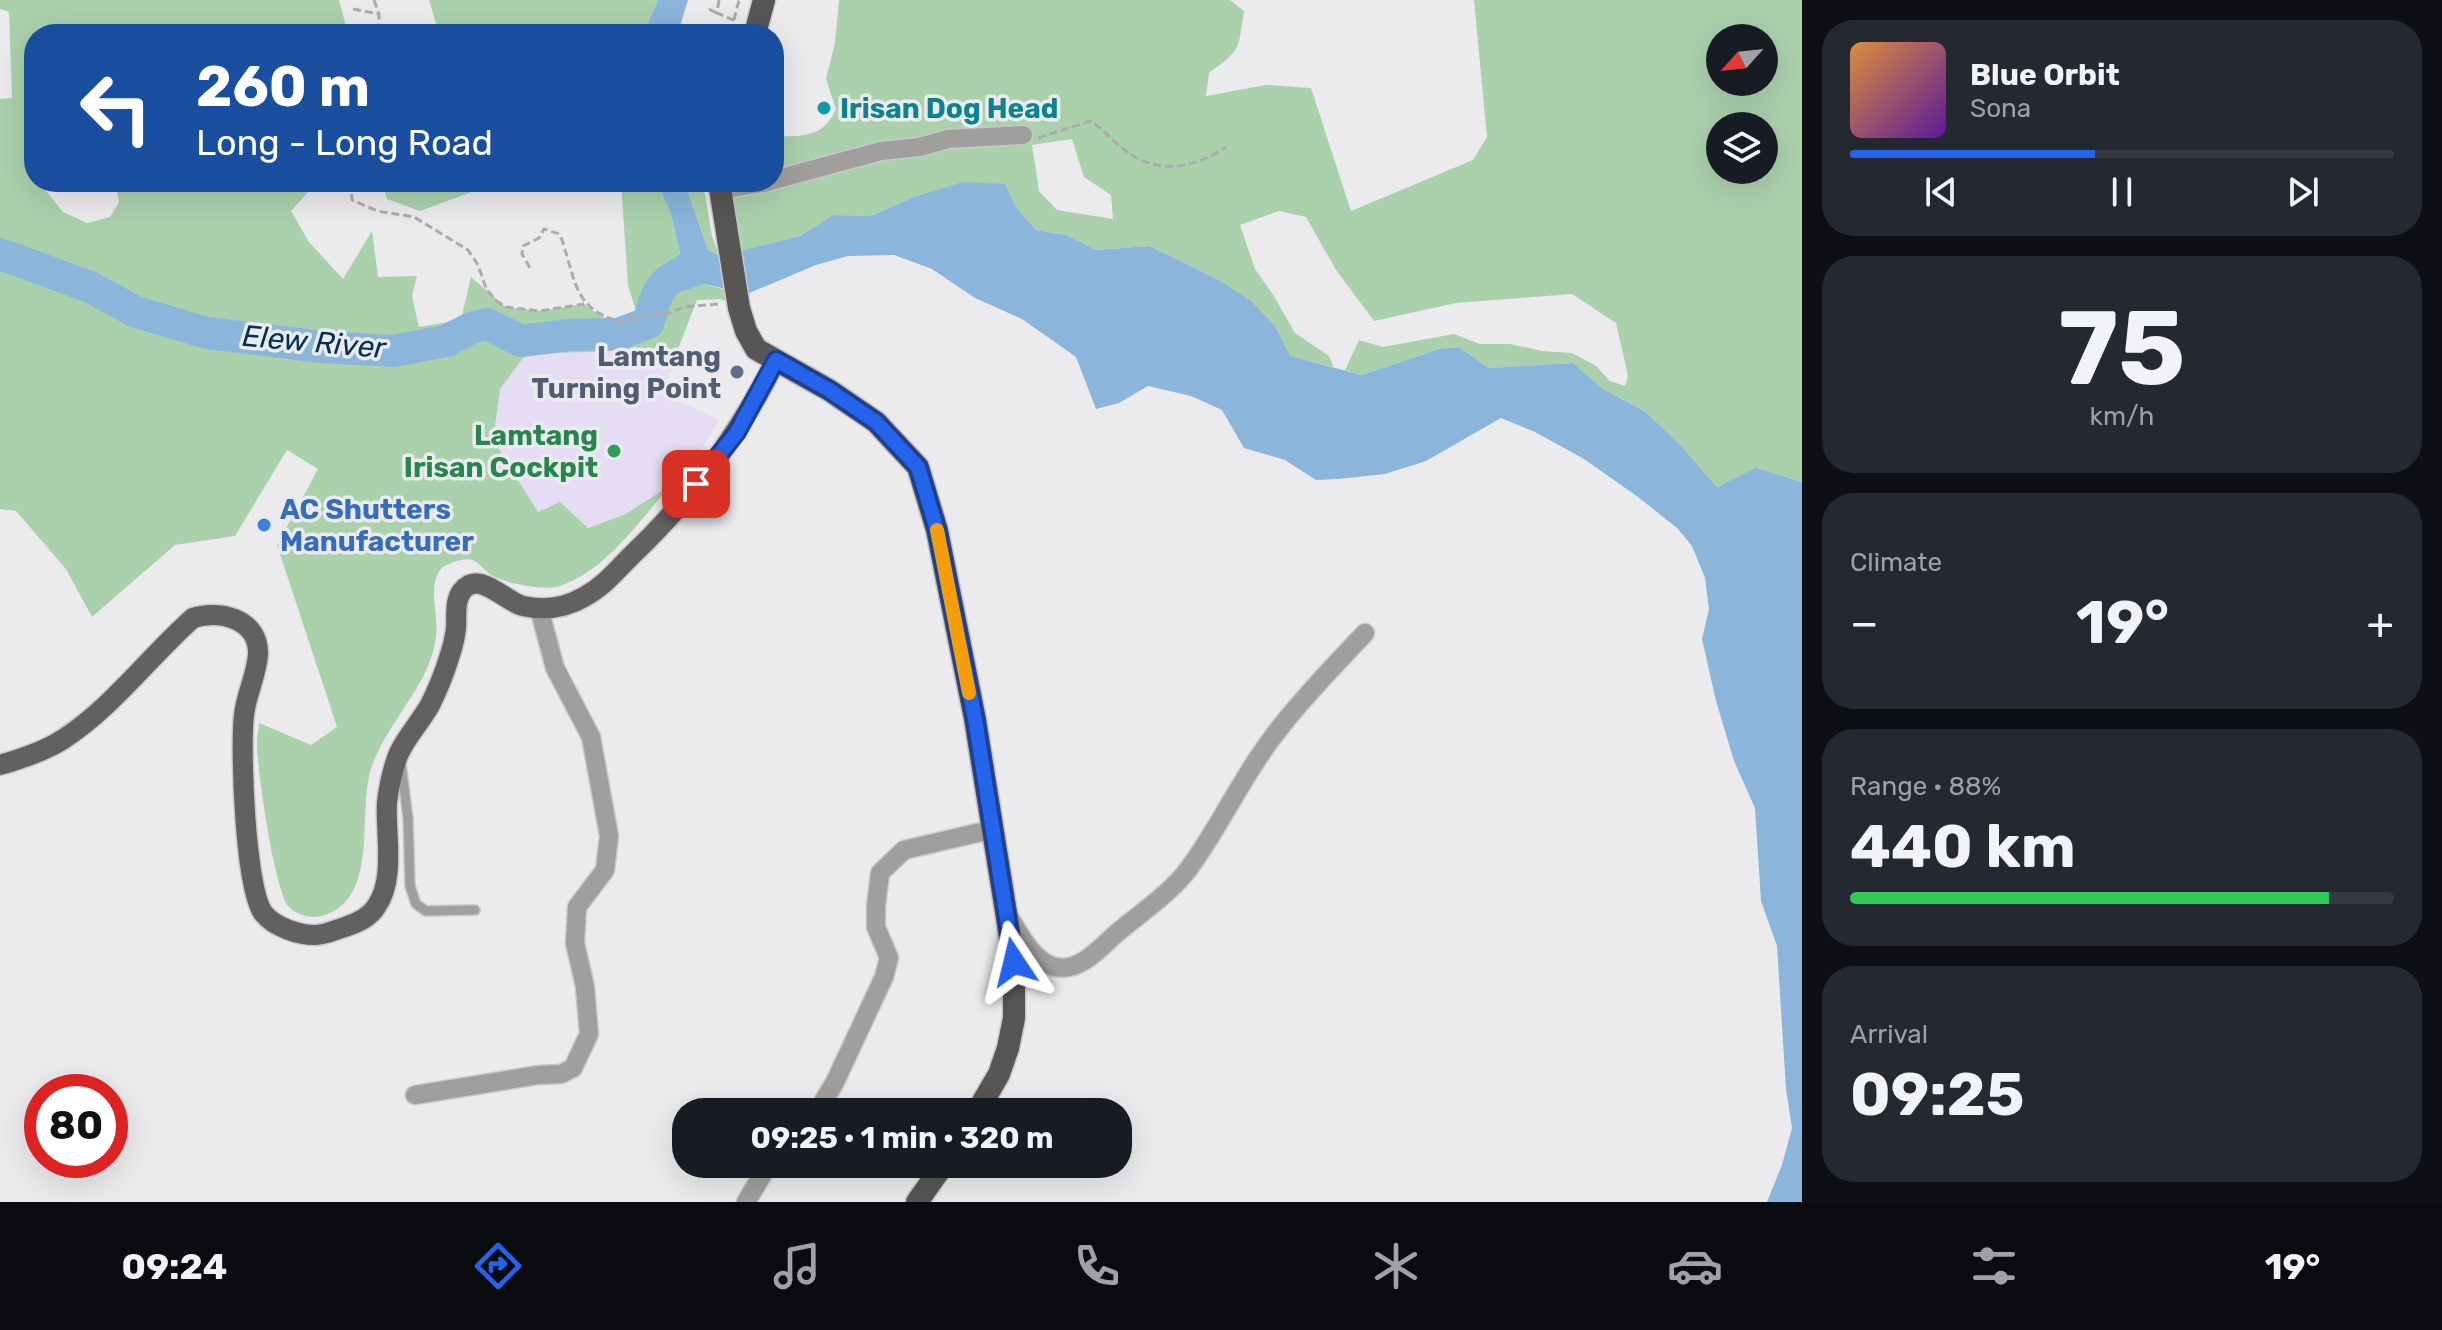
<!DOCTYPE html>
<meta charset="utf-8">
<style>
body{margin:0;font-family:Rubik,sans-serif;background:#242831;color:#f1f3f6;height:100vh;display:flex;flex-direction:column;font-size:30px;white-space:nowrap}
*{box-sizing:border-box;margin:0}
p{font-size:26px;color:#9ea1a6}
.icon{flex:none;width:44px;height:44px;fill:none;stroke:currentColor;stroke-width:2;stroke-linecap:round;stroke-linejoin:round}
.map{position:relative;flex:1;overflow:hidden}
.panel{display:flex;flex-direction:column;gap:20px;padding:20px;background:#0d0f14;width:640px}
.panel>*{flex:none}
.guide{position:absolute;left:24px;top:24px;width:760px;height:168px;border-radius:32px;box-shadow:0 8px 32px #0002;background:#1a4fa0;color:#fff;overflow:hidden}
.needle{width:52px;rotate:243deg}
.fabs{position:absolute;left:1706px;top:24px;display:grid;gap:16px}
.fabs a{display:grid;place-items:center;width:72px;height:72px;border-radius:50%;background:#171b24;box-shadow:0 8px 32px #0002;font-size:40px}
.speed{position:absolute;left:24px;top:1074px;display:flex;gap:16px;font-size:40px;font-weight:700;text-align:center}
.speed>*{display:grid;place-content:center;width:104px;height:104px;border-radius:50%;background:#171b24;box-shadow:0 8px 32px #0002;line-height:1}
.speed .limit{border:12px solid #d22;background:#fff;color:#111}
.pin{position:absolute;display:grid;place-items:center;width:68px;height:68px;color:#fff;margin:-34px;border-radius:16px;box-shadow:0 4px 12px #0006}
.me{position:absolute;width:88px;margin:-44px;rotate:350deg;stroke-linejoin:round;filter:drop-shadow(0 0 6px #0008)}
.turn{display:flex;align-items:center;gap:28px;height:168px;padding:0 40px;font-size:36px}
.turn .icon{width:104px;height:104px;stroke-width:2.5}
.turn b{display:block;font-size:56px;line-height:68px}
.big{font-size:60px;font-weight:700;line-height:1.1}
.panel .widget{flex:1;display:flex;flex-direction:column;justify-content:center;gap:12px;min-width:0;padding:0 28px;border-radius:32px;background:#242831}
.panel .dial{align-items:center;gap:0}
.dial b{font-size:104px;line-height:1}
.song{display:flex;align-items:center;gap:24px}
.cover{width:96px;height:96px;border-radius:12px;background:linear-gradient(135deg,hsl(30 70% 55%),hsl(270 70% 35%))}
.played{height:8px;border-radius:4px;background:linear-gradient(90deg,#2563eb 45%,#363941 45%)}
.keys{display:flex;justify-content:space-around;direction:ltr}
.heat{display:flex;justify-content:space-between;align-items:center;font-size:44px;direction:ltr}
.charge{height:12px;border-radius:6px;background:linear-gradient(90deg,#34c759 88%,#363941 0)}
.trip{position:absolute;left:672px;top:1098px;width:460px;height:80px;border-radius:32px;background:#171b24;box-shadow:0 8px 32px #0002;font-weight:700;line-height:80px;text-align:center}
.tab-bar{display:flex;height:128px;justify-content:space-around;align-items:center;background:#090b0e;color:#9ea1a6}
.tab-bar .icon{width:56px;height:56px}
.tab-bar .current{color:#2563eb}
.tab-bar b{font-size:36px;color:#f1f3f6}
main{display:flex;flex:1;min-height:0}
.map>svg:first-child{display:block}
.industrial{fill:#e5ddf3}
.green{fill:#abd0ac;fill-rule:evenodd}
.water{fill:#8bb5da}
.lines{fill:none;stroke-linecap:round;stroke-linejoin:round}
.river{stroke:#8bb5da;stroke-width:32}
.service-casing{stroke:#c9c9cc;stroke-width:12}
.minor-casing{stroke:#c9c9cc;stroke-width:21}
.primary-casing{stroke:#c9c9cc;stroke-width:23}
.trunk-casing{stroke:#c9c9cc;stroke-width:25}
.path{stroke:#acacae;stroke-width:3;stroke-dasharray:8 4;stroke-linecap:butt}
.service{stroke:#a09f9e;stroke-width:9}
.minor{stroke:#a09f9e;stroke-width:18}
.primary{stroke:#62615f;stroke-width:20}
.trunk{stroke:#585654;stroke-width:22}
.route-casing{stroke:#184099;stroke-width:20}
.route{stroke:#2563eb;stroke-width:14}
.slow{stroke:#f59e0b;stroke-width:14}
.culture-dot{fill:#0f9aa8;stroke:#ebebee;stroke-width:3}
.service-dot{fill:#5c6f8a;stroke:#ebebee;stroke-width:3}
.leisure-dot{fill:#2e9e5b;stroke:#ebebee;stroke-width:3}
.shop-dot{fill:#3f7fe0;stroke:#ebebee;stroke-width:3}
.labels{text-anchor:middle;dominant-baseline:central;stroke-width:7;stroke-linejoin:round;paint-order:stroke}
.culture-label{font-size:28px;font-weight:bold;fill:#0d838f;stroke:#ebebee;text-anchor:start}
.service-label{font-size:28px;font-weight:bold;fill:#4e5e75;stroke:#ebebee;text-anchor:end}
.leisure-label{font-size:28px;font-weight:bold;fill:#27864d;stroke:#ebebee;text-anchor:end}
.shop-label{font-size:28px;font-weight:bold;fill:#366cbe;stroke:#ebebee;text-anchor:start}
.water-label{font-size:30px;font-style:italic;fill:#003155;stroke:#ebebee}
</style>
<main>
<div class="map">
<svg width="1802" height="1202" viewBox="0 0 1802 1202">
<rect width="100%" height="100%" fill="#ebebee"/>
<path class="industrial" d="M678 349 663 393 719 420 704 446 671 485 624 515 587 528 538 512 492 440 499 389 526 354Z"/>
<g class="green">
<path d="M0 0H339L348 34H34V182H74L69 185 49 183 43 187 63 212 87 223 110 217 119 202 115 182H317L291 211 309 242 343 279 372 231 378 277 417 276 412 296 419 327 461 320 471 277 506 307 539 311 584 304C596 314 625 332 637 315L628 285 621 182H657L671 214 680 255 660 271 675 294 705 284 726 290 729 302 720 299 697 300 678 349 526 354 500 389 493 440 538 512 560 502 588 528 624 515 671 485C639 521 607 570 560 586 547 591 509 584 495 577 477 568 479 553 454 562 450 564 446 565 443 567 426 582 439 616 436 637 430 687 384 724 370 772 358 817 379 902 321 916 310 919 296 915 288 906 275 890 256 766 257 741 257 735 259 729 259 723L311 745 337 727 277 545 318 469 287 450 235 536 175 545 92 617 66 569 16 511 0 509V99L12 98 9 12 0 9Z"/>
<path d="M429 0H658L643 34H439Z"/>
<path d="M839 0H1230L1244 11C1238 50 1242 49 1209 73L1206 96 1266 85 1311 88 1351 211 1473 160 1487 137 1474 0H1802V482L1756 469 1717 487 1683 448 1646 412 1603 389 1573 363 1489 368 1459 347 1439 349 1362 375 1345 370 1359 340 1383 347 1454 334 1480 344H1510L1542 351 1572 353 1595 365 1610 381 1625 386 1628 376 1616 323 1572 294 1456 303 1374 321 1336 270 1306 217 1279 211 1240 225 1255 269 1274 296 1295 333 1329 356 1334 367 1289 356 1275 326 1217 279 1185 263 1149 246 1096 250 1066 235 1036 230 1016 207 1004 184 914 197 871 216 833 215 800 236 739 252 732 219 736 183 774 182V136C802 137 824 137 836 109L826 79 835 43ZM1720 38H1764V82H1720ZM1720 126H1764V170H1720ZM1072 139 1084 177 1111 195 1113 219 1057 210 1039 191 1032 145Z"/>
<path d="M382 182H496V183L420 211 387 199Z"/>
<path d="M684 182H703L712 236 719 256 708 250Z"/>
</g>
<g class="water">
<path d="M658 0H688L680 26 674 34H643Z"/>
<path d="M657 182H684L708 250 719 256 800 236 833 215 871 216 914 197 963 182 1005 184 1016 207 1036 230 1066 235 1096 250 1149 246 1185 263 1217 279 1251 301 1275 326 1290 356 1362 375 1439 349 1459 347 1489 368 1573 363 1603 389 1646 412 1683 448 1717 487 1756 468 1802 482V1202H1767L1782 1165 1792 1128 1786 1089 1777 946 1761 901 1755 808 1734 761 1716 701 1702 639 1709 609 1705 578 1692 546 1677 528 1638 497 1584 459 1535 432 1501 418 1426 461 1385 474 1338 479 1316 480 1285 460 1244 448 1222 410 1191 396 1148 386 1119 403 1096 409 1076 357 1022 319 975 298 932 269 894 255 848 256 816 265 747 294 705 284 675 294 660 271 680 254 671 214Z"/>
</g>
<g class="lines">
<path class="river" d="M0 254 90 287 136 312 207 333 322 347 393 351 446 341 471 328 487 324 521 341 569 335 618 334 648 323C660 282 659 284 697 265"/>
<g class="service-casing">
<path id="service" d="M401 764 408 818 410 886 416 904 426 911 475 910"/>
</g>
<g class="minor-casing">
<g id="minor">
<path d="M774 180 881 151 920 147 948 139 1023 135"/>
<path d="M718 190 768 182"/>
<path d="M1008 915C1020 935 1039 974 1069 967 1087 964 1104 944 1118 932 1142 912 1172 892 1190 867 1220 826 1241 779 1272 738 1300 701 1333 667 1365 633"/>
<path d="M415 1095 538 1075 561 1074 573 1068 589 1034 585 987 575 943 577 907 605 870 609 836 591 737 555 668 539 608"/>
<path d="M817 1112 835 1082 884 977 889 958 876 927V906L880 873 904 850 994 829"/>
<path d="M746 1202 769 1164"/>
</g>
</g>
<g class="primary-casing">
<path id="primary" d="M0 765C21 759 43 752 62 740 112 708 149 657 193 618 219 609 259 619 258 654 257 674 246 695 244 715 240 747 245 892 264 914 275 927 298 935 315 935 325 935 335 930 345 927 357 923 369 918 376 907 396 879 385 834 387 802 389 787 393 767 399 753 407 736 421 721 430 705 437 691 444 674 449 658 452 649 455 638 456 628 457 616 454 602 462 591 479 569 505 602 523 606 545 611 565 608 584 597 603 587 616 571 631 556 690 500 740 433 776 360"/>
</g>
<g class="trunk-casing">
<g id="trunk">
<path d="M755 34 764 0"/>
<path d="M719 182 739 308 746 331 756 349 829 390 876 422 918 467 937 530 975 719 1014 962V1018L1008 1048 999 1074 977 1112"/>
<path d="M917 1202 944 1164"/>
</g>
</g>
<g class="path">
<path d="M374 0 379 14"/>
<path d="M719 0 717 13 738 22"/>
<path d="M353 9 379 14 378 34"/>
<path d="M709 9 717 13"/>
<path d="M734 20 739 0"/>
<path d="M1038 138 1090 121C1104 129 1112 141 1125 150 1156 175 1194 169 1226 147"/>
<path d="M351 182 352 200 377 211 414 217 468 250 478 265 486 288 495 300 506 307 539 311 584 304"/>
<path d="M530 268 522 254 523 246 539 238 544 229 559 234 562 240C577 285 574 312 627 323L637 315 669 313 684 307 719 304"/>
</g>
<use href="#service" class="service"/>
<use href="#minor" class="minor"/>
<use href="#primary" class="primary"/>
<use href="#trunk" class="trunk"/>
</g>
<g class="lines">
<g class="route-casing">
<path id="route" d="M696 484 737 432 776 360 829 390 876 422 918 467 937 530 975 719 1014 962"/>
</g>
<use href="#route" class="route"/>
<path class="slow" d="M937 530 969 693"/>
</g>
<circle class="culture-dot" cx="824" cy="108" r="8"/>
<circle class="service-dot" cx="737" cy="372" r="8"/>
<circle class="leisure-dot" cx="614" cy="451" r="8"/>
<circle class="shop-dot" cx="264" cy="525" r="8"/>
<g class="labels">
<g class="culture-label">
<text x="840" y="108">Irisan Dog Head</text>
</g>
<g class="service-label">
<text x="721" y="356">Lamtang<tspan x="721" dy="32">Turning Point</tspan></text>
</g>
<g class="leisure-label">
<text x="598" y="435">Lamtang<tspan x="598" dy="32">Irisan Cockpit</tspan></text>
</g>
<g class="shop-label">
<text x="280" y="509">AC Shutters<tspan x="280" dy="32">Manufacturer</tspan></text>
</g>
<g class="water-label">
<text transform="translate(314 342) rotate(5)">Elew River</text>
</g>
</g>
</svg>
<div class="fabs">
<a><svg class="needle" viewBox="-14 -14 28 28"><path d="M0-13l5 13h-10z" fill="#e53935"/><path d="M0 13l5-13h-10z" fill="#9ea1a6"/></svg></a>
<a><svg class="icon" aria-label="layers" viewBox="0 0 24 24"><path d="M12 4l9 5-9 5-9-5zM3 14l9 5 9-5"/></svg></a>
</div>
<div class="speed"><div class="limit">80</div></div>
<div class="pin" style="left:696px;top:484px;background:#d93025"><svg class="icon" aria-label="arrive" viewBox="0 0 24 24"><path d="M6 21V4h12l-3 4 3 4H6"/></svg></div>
<svg class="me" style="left:1014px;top:962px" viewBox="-20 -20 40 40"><path d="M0-17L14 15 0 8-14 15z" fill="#2563eb" stroke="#fff" stroke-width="4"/></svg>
<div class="trip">09:25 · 1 min · 320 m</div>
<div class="guide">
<div class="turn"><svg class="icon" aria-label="left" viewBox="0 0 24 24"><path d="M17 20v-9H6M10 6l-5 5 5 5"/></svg><div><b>260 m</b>Long - Long Road</div></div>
</div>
</div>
<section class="panel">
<div class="widget">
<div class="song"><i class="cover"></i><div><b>Blue Orbit</b><p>Sona</p></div></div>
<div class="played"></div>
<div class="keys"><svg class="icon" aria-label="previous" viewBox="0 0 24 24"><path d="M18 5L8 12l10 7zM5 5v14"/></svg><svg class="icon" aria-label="pause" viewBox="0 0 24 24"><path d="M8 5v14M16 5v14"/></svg><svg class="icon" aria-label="next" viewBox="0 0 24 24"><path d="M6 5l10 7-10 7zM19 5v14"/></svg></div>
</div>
<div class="widget dial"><b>75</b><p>km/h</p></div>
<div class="widget"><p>Climate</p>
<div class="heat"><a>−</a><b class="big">19°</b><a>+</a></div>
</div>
<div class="widget"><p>Range · 88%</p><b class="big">440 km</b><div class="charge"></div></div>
<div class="widget"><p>Arrival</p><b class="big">09:25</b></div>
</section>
</main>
<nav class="tab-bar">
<b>09:24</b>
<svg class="icon current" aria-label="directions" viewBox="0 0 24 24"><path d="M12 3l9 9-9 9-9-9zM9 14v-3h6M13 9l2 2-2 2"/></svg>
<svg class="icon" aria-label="music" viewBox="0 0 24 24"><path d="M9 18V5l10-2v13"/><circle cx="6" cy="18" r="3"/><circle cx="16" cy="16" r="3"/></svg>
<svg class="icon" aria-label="phone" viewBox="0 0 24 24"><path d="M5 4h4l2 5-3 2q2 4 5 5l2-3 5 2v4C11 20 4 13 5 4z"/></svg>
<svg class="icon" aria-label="climate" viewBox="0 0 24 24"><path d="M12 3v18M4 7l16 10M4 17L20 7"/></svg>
<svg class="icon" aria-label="car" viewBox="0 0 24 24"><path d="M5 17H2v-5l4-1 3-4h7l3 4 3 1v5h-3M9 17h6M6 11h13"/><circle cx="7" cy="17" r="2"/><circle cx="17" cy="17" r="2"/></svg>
<svg class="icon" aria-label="filters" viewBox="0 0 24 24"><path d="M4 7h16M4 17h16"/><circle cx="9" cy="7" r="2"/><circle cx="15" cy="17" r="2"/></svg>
<b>19°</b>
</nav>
